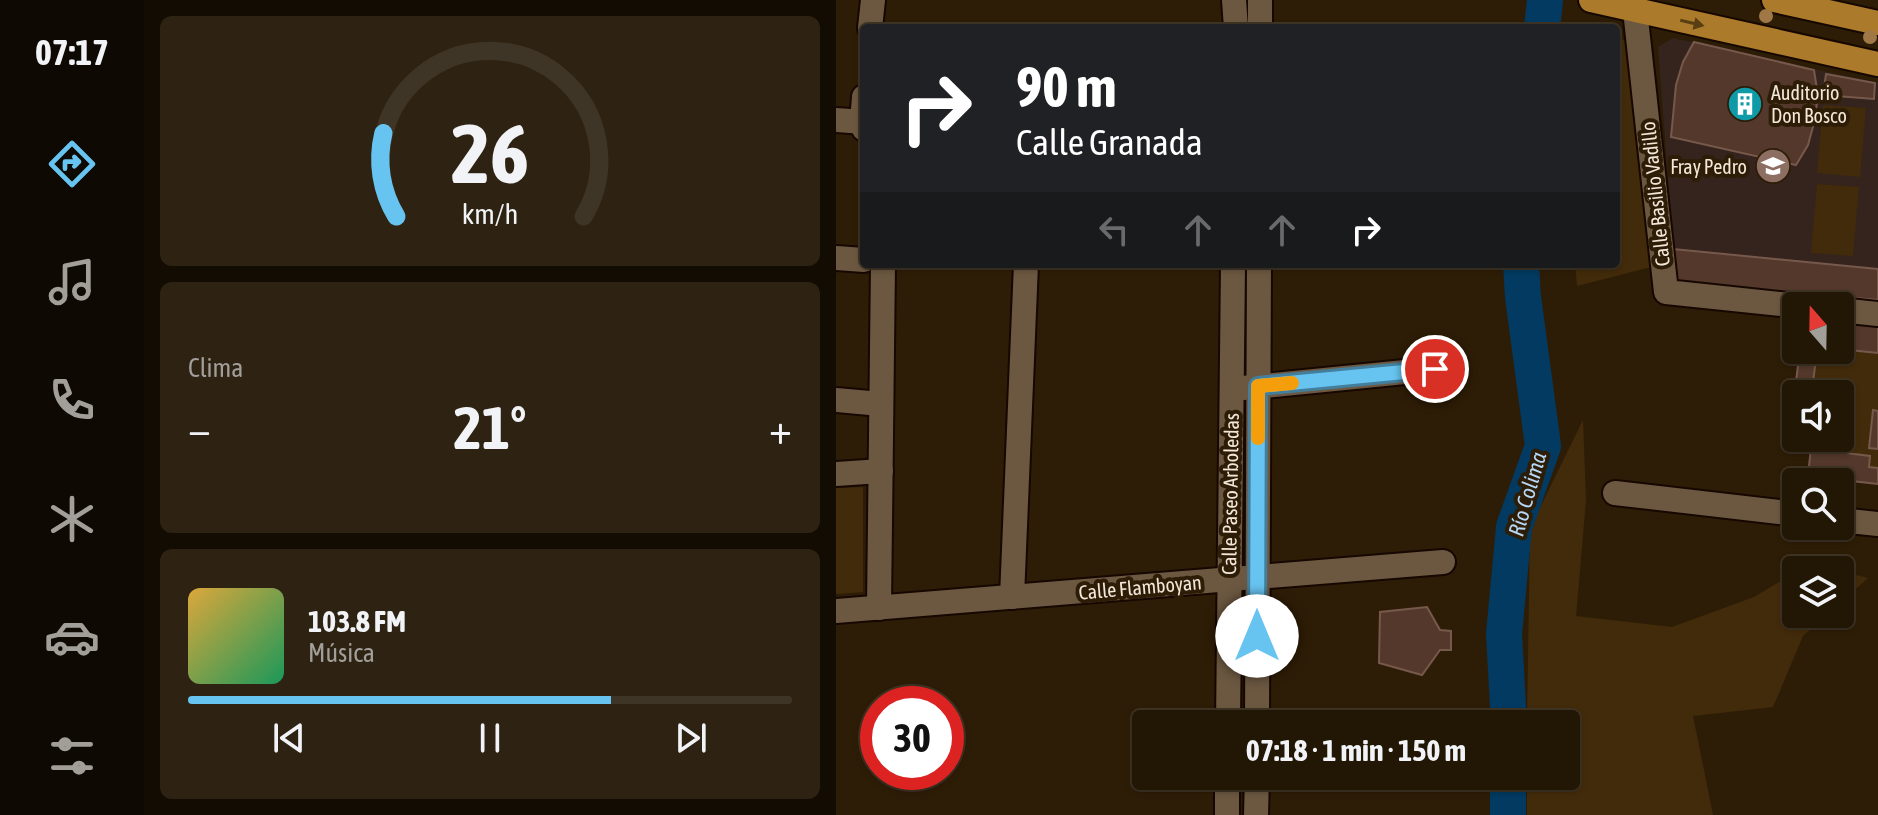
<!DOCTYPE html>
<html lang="es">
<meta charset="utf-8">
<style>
body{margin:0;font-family:"Asap Condensed",sans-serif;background:#2e2313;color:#f1f3f6;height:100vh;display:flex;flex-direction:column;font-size:30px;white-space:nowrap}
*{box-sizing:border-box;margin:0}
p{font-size:26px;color:#a29f9a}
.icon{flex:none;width:44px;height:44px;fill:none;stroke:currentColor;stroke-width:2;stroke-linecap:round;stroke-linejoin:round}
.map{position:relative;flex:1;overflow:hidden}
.details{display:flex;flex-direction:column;gap:16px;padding:16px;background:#130c02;width:692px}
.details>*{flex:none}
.banner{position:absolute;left:24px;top:24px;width:760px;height:244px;border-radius:8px;box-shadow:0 2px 6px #0004,0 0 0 2px #3f3526;background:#202124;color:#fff;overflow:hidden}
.needle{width:52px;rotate:340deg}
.controls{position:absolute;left:946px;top:292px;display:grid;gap:16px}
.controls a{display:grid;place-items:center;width:72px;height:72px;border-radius:8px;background:#221604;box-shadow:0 2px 6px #0004,0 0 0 2px #3f3526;font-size:40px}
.speed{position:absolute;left:24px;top:686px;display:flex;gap:16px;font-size:40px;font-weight:700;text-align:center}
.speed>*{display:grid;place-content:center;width:104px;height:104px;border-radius:50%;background:#221604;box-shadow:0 2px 6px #0004,0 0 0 2px #3f3526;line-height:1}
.speed .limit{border:12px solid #d22;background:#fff;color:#111}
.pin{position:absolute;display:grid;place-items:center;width:68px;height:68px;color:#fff;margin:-34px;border:4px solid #fff;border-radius:50%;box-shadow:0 2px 8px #0007}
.me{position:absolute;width:88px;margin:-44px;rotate:0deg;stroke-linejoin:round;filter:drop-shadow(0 0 6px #0008)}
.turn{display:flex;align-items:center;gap:28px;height:168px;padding:0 24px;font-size:36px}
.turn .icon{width:104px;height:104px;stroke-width:2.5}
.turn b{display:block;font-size:56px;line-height:68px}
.lanes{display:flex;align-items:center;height:76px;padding:0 24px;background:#0003;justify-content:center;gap:40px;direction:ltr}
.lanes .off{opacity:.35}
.big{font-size:60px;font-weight:700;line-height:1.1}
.details .card{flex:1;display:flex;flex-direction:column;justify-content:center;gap:12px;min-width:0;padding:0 28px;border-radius:12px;background:#2e2313}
.details .dial{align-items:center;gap:0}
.dial svg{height:208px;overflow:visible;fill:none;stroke:#3f3526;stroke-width:7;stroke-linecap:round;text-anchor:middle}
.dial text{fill:#f1f3f6;stroke:none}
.song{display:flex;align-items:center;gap:24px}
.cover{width:96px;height:96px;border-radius:12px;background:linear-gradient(135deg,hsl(40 70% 55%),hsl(150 70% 35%))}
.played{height:8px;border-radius:4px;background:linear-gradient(90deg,#67c4f0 70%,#3f3526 70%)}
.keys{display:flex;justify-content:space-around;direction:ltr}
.heat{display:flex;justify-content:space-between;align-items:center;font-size:44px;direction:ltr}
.trip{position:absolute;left:296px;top:710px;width:448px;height:80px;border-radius:8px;background:#221604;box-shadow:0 2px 6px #0004,0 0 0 2px #3f3526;font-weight:700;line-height:80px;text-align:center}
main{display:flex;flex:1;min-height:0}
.tabs{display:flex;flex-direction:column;width:144px;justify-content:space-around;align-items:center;background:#0e0902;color:#a29f9a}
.tabs .icon{width:56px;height:56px}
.tabs .selected{color:#67c4f0}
.tabs b{font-size:36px;color:#f1f3f6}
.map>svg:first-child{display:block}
.education{fill:#35231d}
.green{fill:#422b0a}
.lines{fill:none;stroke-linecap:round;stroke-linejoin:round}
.river{stroke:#023a61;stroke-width:36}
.building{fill:#53382b;stroke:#76594b;stroke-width:2}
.minor-casing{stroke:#160700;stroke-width:28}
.major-casing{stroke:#160700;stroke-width:28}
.minor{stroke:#6c5841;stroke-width:24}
.major{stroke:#ab7b2b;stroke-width:24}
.tree{fill:#9f7846}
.oneway{fill:#5a3e13}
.route-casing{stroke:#437f9c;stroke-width:20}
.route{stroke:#67c4f0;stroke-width:14}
.slow{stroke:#f59e0b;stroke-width:14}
.labels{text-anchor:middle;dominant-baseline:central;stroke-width:8;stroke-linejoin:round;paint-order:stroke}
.poi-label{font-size:20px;fill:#f3e7da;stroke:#2e1d06;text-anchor:start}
.street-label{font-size:20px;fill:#f3e7da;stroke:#2e1d06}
.water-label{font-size:22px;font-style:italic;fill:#b6d7f6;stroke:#2e1d06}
</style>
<main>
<nav class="tabs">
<b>07:17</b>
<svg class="icon selected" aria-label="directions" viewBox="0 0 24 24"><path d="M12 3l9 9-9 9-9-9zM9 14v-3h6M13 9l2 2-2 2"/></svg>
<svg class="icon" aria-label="music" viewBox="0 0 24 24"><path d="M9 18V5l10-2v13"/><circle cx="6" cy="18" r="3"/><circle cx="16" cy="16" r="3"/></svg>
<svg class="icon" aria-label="phone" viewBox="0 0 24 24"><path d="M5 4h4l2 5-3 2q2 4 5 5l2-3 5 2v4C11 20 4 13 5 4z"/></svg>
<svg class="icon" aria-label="climate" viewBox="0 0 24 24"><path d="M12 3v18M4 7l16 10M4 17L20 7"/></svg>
<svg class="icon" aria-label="car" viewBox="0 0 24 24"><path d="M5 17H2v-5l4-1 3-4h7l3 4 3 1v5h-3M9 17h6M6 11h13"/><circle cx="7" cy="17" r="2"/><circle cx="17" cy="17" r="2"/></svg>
<svg class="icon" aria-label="filters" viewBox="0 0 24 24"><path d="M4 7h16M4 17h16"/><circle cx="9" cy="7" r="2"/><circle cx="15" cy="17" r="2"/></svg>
</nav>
<section class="details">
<div class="card dial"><svg viewBox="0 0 100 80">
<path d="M14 69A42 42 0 1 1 86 69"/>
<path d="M14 69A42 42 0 0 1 9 37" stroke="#67c4f0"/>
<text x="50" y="56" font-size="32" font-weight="700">26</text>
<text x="50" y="72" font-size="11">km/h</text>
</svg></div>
<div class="card"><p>Clima</p>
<div class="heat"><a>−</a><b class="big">21°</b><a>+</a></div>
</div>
<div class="card">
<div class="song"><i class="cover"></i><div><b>103.8 FM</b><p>Música</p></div></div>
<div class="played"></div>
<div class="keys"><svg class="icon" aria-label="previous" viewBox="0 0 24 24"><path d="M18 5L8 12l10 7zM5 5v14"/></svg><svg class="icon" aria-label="pause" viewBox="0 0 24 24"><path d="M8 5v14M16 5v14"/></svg><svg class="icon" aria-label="next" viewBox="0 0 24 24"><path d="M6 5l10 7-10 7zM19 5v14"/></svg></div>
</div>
</section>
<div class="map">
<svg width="1042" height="815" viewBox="0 0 1042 815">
<rect width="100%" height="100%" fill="#2e1d06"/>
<path class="education" d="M837 38 1042 83V300L840 282 822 47Z"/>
<g class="green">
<path d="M780 37 793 42 815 267 741 286 739 264H780Z"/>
<path d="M987 105 1030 108 1024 177 981 173Z"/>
<path d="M981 184 1023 187 1017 256 975 253Z"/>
<path d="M1004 349 1042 353V411L1038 410 1033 448 1042 449V468L1033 467 1034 456 993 451 995 438H1004V394H976L981 350Z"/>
<path d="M747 420 750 500 740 616 836 627 918 597 960 572V614H992L967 636 937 707 857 716 877 815H691V776H730V724H691L694 528Z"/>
<path d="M27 487V592L0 594V488Z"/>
<path d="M1004 571 1032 578 1004 603Z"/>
</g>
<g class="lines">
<g class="river">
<path d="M706 28 709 0"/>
<path d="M673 724 668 634 678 527 707 446 687 297 685 264"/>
<path d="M672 815V776"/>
</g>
</g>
<g class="building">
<path d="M858 42 978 70 982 96 978 123 972 145 960 165 835 137 840 85 847 62Z"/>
<path d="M990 74 1039 83 1038 99 987 95Z"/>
<path d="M837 249 1042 269V300L840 282Z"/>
<path d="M1004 322 1042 326V353L1004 349Z"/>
<path d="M964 350H981L976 391 959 389Z"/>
<path d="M1037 410 1042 411V449L1033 448Z"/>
<path d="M976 438H995L993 451 1034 456 1033 467 1042 468V484L972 476Z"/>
<path d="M591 607 604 630 615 631V650H604L586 675 543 663 544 612Z"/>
</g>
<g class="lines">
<g class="minor-casing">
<g id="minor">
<path d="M398 0 400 28"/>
<path d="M424 0V28"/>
<path d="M799 10 830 292 963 306"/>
<path d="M34 28 37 0"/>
<path d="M28 97 26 122 28 129"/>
<path d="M0 120 28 122"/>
<path d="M0 258 28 260"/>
<path d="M1004 310 1042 314"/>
<path d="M407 388 599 369"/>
<path d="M0 400 45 404"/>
<path d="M0 474 45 471"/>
<path d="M779 493 960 514"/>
<path d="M1004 520 1042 524"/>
<path d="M176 597 190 264"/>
<path d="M43 608 47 264"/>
<path d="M0 611 607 562"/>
<path d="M392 724 397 264"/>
<path d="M421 724 423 264"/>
<path d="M391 815V776"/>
<path d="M420 815 421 776"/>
</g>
</g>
<g class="major-casing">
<g id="major">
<path d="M755 0 1042 64"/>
<path d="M938 0 1042 23"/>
</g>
</g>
<use href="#minor" class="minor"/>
<use href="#major" class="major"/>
</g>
<g class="tree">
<circle cx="930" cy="16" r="7"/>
<circle cx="1034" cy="37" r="7"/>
</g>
<defs><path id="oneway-solid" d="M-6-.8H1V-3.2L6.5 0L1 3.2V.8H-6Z" transform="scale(2)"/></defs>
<use class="oneway" href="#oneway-solid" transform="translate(856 23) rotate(13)"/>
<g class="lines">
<g class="route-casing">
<path id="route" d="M421 636 422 386 599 369"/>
</g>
<use href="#route" class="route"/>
<path class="slow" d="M422 438V386L456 383"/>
</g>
<defs>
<g id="building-disc" transform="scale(1.8)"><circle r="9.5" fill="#0f9aa8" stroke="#2e1d06"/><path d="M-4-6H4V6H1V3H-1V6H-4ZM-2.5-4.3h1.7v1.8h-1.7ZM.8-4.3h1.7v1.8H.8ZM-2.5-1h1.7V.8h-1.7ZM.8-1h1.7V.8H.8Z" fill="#fff"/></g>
<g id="school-disc" transform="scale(1.8)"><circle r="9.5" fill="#8d6e63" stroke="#2e1d06"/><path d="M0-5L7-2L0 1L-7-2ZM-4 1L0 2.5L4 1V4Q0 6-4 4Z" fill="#fff"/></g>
</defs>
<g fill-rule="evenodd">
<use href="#building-disc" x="909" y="104"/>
<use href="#school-disc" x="937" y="166"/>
</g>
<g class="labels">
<g class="poi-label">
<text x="935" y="92">Auditorio<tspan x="935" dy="23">Don Bosco</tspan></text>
<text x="911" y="166" text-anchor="end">Fray Pedro</text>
</g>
<g class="street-label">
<text transform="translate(819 194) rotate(-96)">Calle Basilio Vadillo</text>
<text transform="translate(394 494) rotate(-89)">Calle Paseo Arboledas</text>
<text transform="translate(304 587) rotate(-5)">Calle Flamboyan</text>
</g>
<g class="water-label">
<text transform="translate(691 494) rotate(-74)">Río Colima</text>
</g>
</g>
</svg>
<div class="controls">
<a><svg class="needle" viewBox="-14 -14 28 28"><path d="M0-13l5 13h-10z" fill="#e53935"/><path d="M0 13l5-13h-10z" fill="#a29f9a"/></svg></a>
<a><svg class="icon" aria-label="sound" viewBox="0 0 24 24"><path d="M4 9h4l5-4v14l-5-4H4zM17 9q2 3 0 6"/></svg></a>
<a><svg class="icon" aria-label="search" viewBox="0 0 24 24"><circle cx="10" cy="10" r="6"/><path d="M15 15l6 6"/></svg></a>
<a><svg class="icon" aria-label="layers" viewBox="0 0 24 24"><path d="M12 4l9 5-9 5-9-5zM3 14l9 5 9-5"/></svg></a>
</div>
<div class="speed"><div class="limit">30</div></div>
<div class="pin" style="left:599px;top:369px;background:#d93025"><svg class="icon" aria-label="arrive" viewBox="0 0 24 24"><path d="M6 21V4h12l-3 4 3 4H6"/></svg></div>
<svg class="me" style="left:421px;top:636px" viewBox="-20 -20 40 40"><circle r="19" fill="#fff"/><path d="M0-13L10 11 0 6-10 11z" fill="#67c4f0"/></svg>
<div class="trip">07:18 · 1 min · 150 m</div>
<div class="banner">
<div class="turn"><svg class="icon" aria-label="right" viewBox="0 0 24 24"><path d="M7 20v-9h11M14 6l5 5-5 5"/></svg><div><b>90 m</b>Calle Granada</div></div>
<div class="lanes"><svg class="icon off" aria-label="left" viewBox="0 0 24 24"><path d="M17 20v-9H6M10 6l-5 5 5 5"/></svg><svg class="icon off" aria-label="ahead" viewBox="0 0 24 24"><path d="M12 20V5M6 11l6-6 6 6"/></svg><svg class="icon off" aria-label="ahead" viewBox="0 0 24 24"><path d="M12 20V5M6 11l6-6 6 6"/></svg><svg class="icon" aria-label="right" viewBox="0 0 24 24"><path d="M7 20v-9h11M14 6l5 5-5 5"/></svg></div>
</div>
</div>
</main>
